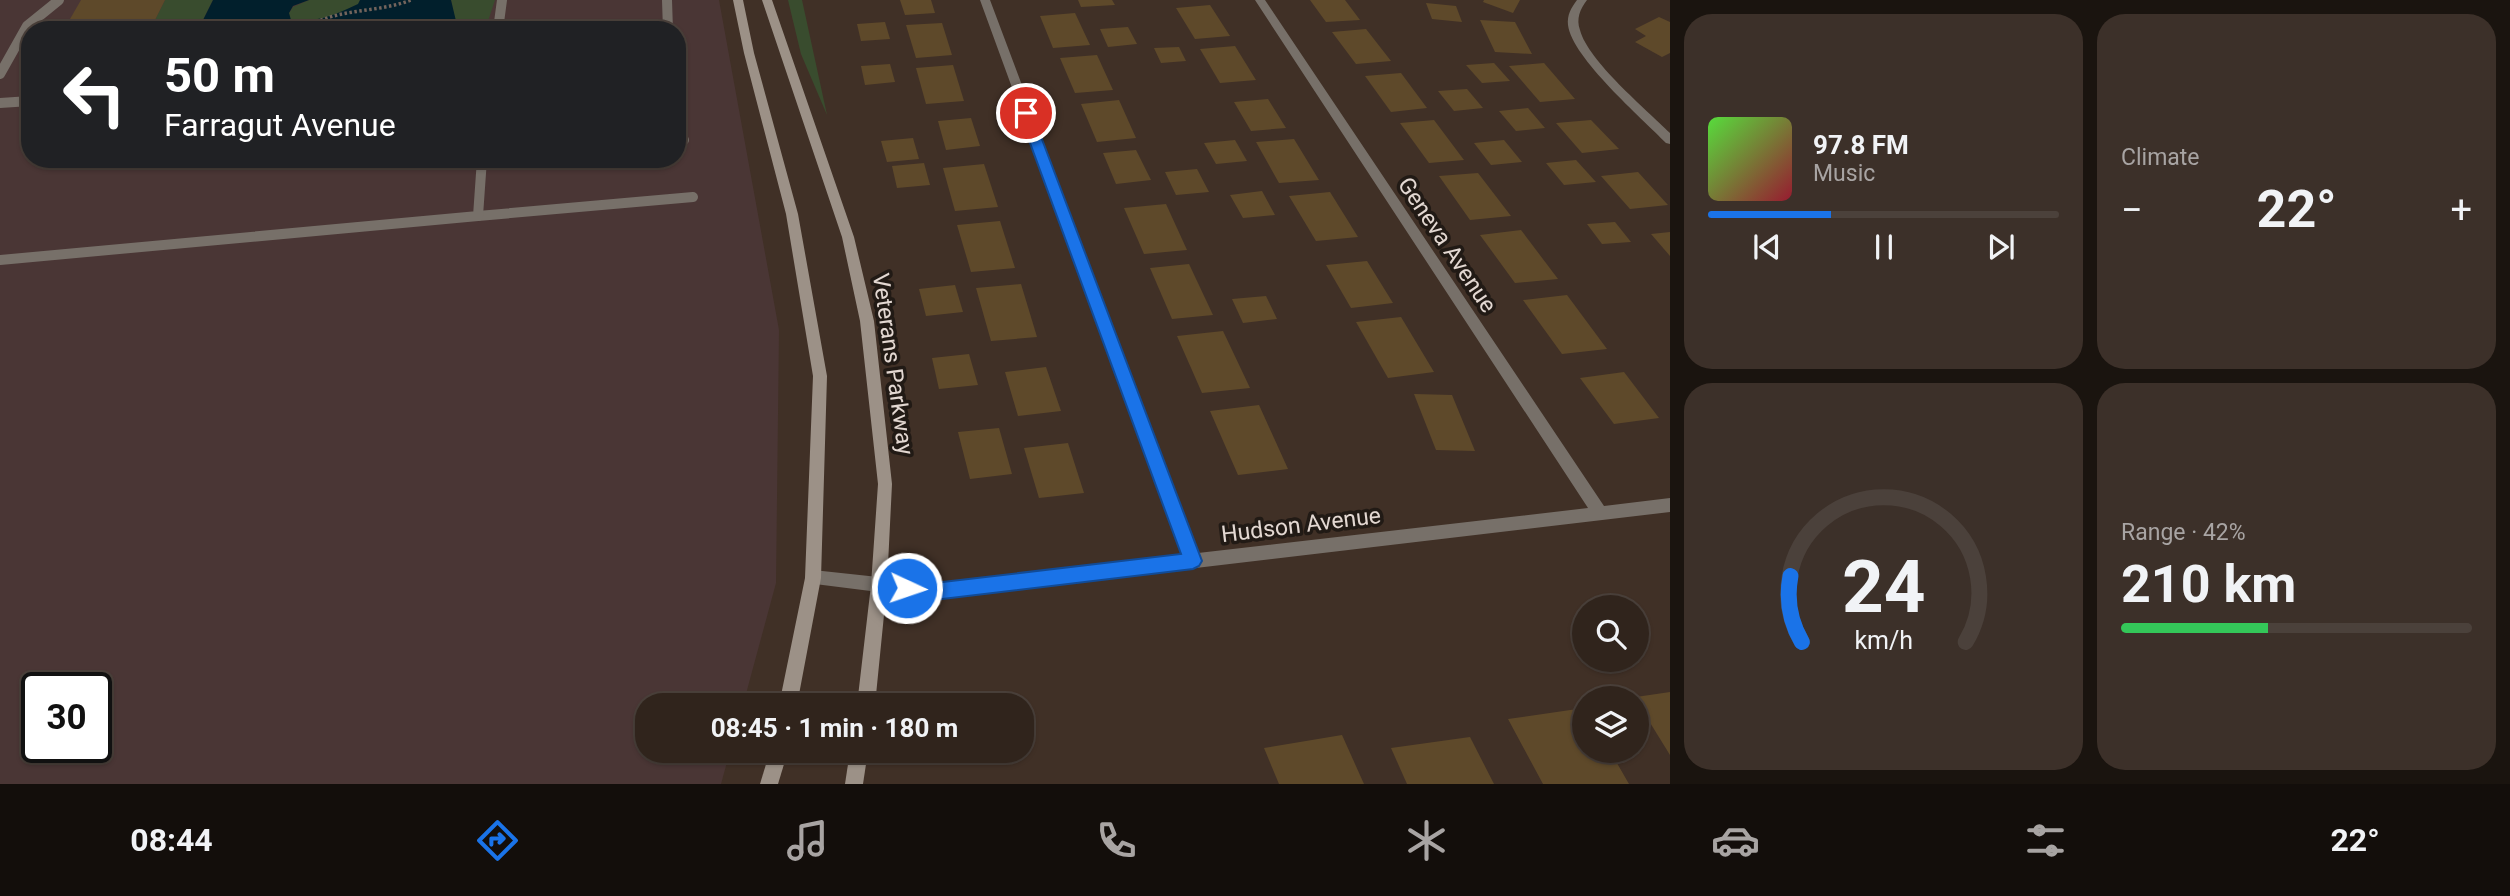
<!DOCTYPE html>
<meta charset="utf-8">
<style>
body{margin:0;font-family:Roboto,sans-serif;background:#3c3029;color:#f1f3f6;height:100vh;display:flex;flex-direction:column;font-size:26px;white-space:nowrap}
*{box-sizing:border-box;margin:0}
p{font-size:23px;color:#a8a4a3}
.icon{flex:none;width:38px;height:38px;fill:none;stroke:currentColor;stroke-width:2;stroke-linecap:round;stroke-linejoin:round}
.map{position:relative;flex:1;overflow:hidden}
.drawer{display:flex;flex-direction:column;gap:14px;padding:14px;background:#1a140f;width:840px}
.drawer>*{flex:none}
.hud{position:absolute;left:21px;top:21px;width:665px;height:147px;border-radius:28px;box-shadow:0 2px 5px #0004,0 0 0 2px #4b413b;background:#202124;color:#fff;overflow:hidden}
.buttons{position:absolute;left:1572px;top:595px;display:grid;gap:14px}
.buttons a{display:grid;place-items:center;width:77px;height:77px;border-radius:50%;background:#30241c;box-shadow:0 2px 5px #0004,0 0 0 2px #4b413b;font-size:35px}
.speed{position:absolute;left:21px;top:672px;display:flex;gap:14px;font-size:35px;font-weight:700;text-align:center}
.speed>*{display:grid;place-content:center;width:91px;height:91px;border-radius:50%;background:#30241c;box-shadow:0 2px 5px #0004,0 0 0 2px #4b413b;line-height:1}
.speed .limit{border:4px solid #111;border-radius:10px;background:#fff;color:#111}
.pin{position:absolute;display:grid;place-items:center;width:60px;height:60px;color:#fff;margin:-30px;border:4px solid #fff;border-radius:50%;box-shadow:0 2px 7px #0007}
.me{position:absolute;width:77px;margin:-38px;rotate:93deg;stroke-linejoin:round;filter:drop-shadow(0 0 5px #0008)}
.turn{display:flex;align-items:center;gap:24px;height:147px;padding:0 28px;font-size:32px}
.turn .icon{width:91px;height:91px;stroke-width:2.5}
.turn b{display:block;font-size:49px;line-height:60px}
.big{font-size:52px;font-weight:700;line-height:1.1}
.drawer .card{flex:1;display:flex;flex-direction:column;justify-content:center;gap:10px;min-width:0;padding:0 24px;border-radius:28px;background:#3c3029}
.drawer .dial{align-items:center;gap:0}
.dial svg{height:182px;overflow:visible;fill:none;stroke:#4b413b;stroke-width:7;stroke-linecap:round;text-anchor:middle}
.dial text{fill:#f1f3f6;stroke:none}
.song{display:flex;align-items:center;gap:21px}
.cover{width:84px;height:84px;border-radius:10px;background:linear-gradient(135deg,hsl(110 70% 55%),hsl(350 70% 35%))}
.played{height:7px;border-radius:4px;background:linear-gradient(90deg,#1a73e8 35%,#4b413b 35%)}
.keys{display:flex;justify-content:space-around;direction:ltr}
.heat{display:flex;justify-content:space-between;align-items:center;font-size:38px;direction:ltr}
.charge{height:10px;border-radius:5px;background:linear-gradient(90deg,#34c759 42%,#4b413b 0)}
.drawer .tiles{flex:1;display:grid;gap:14px;grid-template-columns:repeat(2,1fr)}
.trip{position:absolute;left:635px;top:693px;width:399px;height:70px;border-radius:28px;background:#30241c;box-shadow:0 2px 5px #0004,0 0 0 2px #4b413b;font-weight:700;line-height:70px;text-align:center}
.dock{display:flex;height:112px;justify-content:space-around;align-items:center;background:#130e0b;color:#a8a4a3}
.dock .icon{width:49px;height:49px}
.dock .selected{color:#1a73e8}
.dock b{font-size:32px;color:#f1f3f6}
main{display:flex;flex:1;min-height:0}
.map>svg:first-child{display:block}
.industrial{fill:#4a3635;fill-rule:evenodd}
.green{fill:#394c2e}
.water{fill:#011f2c}
.building{fill:#5e492a}
.lines{fill:none;stroke-linecap:round;stroke-linejoin:round}
.path{stroke:#73645c;stroke-width:3.5;stroke-dasharray:2.5 2.5;stroke-linecap:butt}
.lane{stroke:#777069;stroke-width:10}
.street{fill:#777069;fill-rule:evenodd}
.secondary{fill:#9c9187;fill-rule:evenodd}
.route{fill:#1a73e8;stroke:#114b97;stroke-width:2}
.labels{text-anchor:middle;dominant-baseline:central;stroke-width:7;stroke-linejoin:round;paint-order:stroke}
.street-label{font-size:23px;fill:#e3d8d2;stroke:#211a15}
</style>
<main>
<div class="map">
<svg width="1670" height="784" viewBox="0 0 1670 784">
<rect width="100%" height="100%" fill="#403026"/>
<path class="industrial" d="M0 0H719L779 330 776 583 743 705H648V751H730L721 784H0ZM30 30H677V159H30ZM37 688H96V747H37Z"/>
<g class="green">
<path d="M165 0H213L198 30H117L120 22 155 20Z"/>
<path d="M309 0H360L359 4 324 20H290L289 13 293 7Z"/>
<path d="M451 0H495L485 30H447L455 21Z"/>
<path d="M788 0H802L827 115 801 54Z"/>
</g>
<path class="water" d="M213 0H309L293 6 289 13 291 20C320 22 332 16 358 4L360 0H451L456 21 447 30H198Z"/>
<g class="building">
<path d="M81 0H165L155 20 66 26Z"/>
<path d="M900 0H931L935 13 905 15Z"/>
<path d="M1078 0H1112L1115 5 1081 7Z"/>
<path d="M1310 0H1345L1360 20 1326 22Z"/>
<path d="M1484 0H1520L1513 13 1483 2Z"/>
<path d="M1426 3 1456 6 1462 22 1432 19Z"/>
<path d="M1210 5 1230 36 1195 39 1176 8Z"/>
<path d="M1075 13 1090 45 1053 48 1040 16Z"/>
<path d="M1659 17 1670 22V53L1662 57 1635 42 1646 36 1635 29Z"/>
<path d="M1480 20 1515 22 1532 54 1495 52Z"/>
<path d="M885 22 890 39 861 41 857 24Z"/>
<path d="M942 23 952 55 916 58 906 25Z"/>
<path d="M1128 27 1137 44 1108 47 1100 29Z"/>
<path d="M1366 29 1391 61 1356 64 1332 32Z"/>
<path d="M1235 46 1256 80 1220 83 1200 49Z"/>
<path d="M1179 47 1186 61 1161 63 1154 48Z"/>
<path d="M1097 55 1113 90 1075 93 1060 58Z"/>
<path d="M1494 63 1510 81 1482 83 1466 65Z"/>
<path d="M1544 63 1575 99 1540 102 1509 66Z"/>
<path d="M890 64 895 82 865 85 861 66Z"/>
<path d="M953 65 964 101 926 104 916 68Z"/>
<path d="M1401 73 1427 108 1391 112 1365 76Z"/>
<path d="M1467 89 1483 108 1454 111 1438 91Z"/>
<path d="M1268 99 1286 128 1251 131 1234 102Z"/>
<path d="M1119 100 1136 138 1097 142 1081 104Z"/>
<path d="M1528 108 1545 128 1516 131 1499 111Z"/>
<path d="M971 118 980 146 946 150 938 121Z"/>
<path d="M1434 120 1464 160 1429 163 1400 123Z"/>
<path d="M1591 120 1619 149 1582 153 1556 123Z"/>
<path d="M913 138 919 159 887 162 881 141Z"/>
<path d="M1294 139 1319 180 1279 183 1256 142Z"/>
<path d="M1235 140 1247 161 1216 164 1204 143Z"/>
<path d="M1504 140 1522 162 1491 165 1474 143Z"/>
<path d="M1136 150 1151 180 1116 184 1103 153Z"/>
<path d="M1576 160 1596 182 1564 185 1546 163Z"/>
<path d="M924 163 930 185 897 188 892 166Z"/>
<path d="M984 164 998 207 955 211 943 168Z"/>
<path d="M1197 169 1209 192 1176 195 1165 172Z"/>
<path d="M1638 172 1668 205 1630 209 1601 176Z"/>
<path d="M1478 173 1511 216 1470 220 1439 176Z"/>
<path d="M1262 191 1275 215 1243 218 1230 195Z"/>
<path d="M1330 192 1358 237 1316 241 1289 196Z"/>
<path d="M1166 204 1187 250 1144 254 1124 208Z"/>
<path d="M1000 221 1015 268 971 272 957 225Z"/>
<path d="M1615 222 1631 242 1602 244 1587 224Z"/>
<path d="M1521 230 1558 279 1515 283 1480 235Z"/>
<path d="M1670 232V256L1651 234Z"/>
<path d="M1367 261 1393 303 1351 308 1326 265Z"/>
<path d="M1189 264 1213 315 1172 319 1150 268Z"/>
<path d="M1021 284 1037 337 991 341 976 288Z"/>
<path d="M955 285 963 312 926 316 919 289Z"/>
<path d="M1567 295 1607 349 1562 354 1523 300Z"/>
<path d="M1266 296 1277 319 1243 323 1232 299Z"/>
<path d="M1401 317 1434 372 1388 378 1356 322Z"/>
<path d="M1223 331 1250 388 1202 393 1177 336Z"/>
<path d="M969 354 978 385 939 389 932 358Z"/>
<path d="M1046 367 1061 411 1018 416 1005 372Z"/>
<path d="M1624 372 1659 418 1614 424 1580 378Z"/>
<path d="M1414 394 1452 395 1475 451 1436 450Z"/>
<path d="M1259 405 1288 469 1238 475 1210 411Z"/>
<path d="M999 428 1012 474 970 479 958 432Z"/>
<path d="M1068 443 1084 493 1039 498 1024 448Z"/>
<path d="M1670 692V755L1636 700V697Z"/>
<path d="M1584 708V751H1610L1629 784H1543L1508 719Z"/>
<path d="M1342 735 1364 784H1279L1264 748Z"/>
<path d="M1470 737 1494 784H1407L1391 748Z"/>
</g>
<g class="lines">
<path class="path" d="M303 30C335 7 375 14 411 0"/>
<g class="lane">
<path d="M667 0 668 30"/>
<path d="M498 30 502 0"/>
<path d="M0 74 27 26 59 0"/>
<path d="M677 94H682"/>
<path d="M0 103 30 101"/>
<path d="M677 140H684"/>
<path d="M478 216 693 197"/>
<path d="M0 260 478 216 482 159"/>
</g>
<g class="street">
<path d="M980 0H990L1198 553 1588 508 1255 0H1265L1604 506 1670 498V512L934 599 807 583 805 578 807 573 813 570 934 583 1183 555Z"/>
<path d="M1577 0H1587C1580 9 1576 19 1580 30 1588 61 1646 109 1670 133V144L1666 143C1642 118 1572 58 1568 25 1567 15 1571 8 1577 0Z"/>
</g>
<g class="secondary">
<path d="M733 0H743L754 53 798 214 827 376 821 578 797 705H779L805 578 813 376 786 214 744 53Z"/>
<path d="M762 0H772L854 237 874 321 892 484 887 585 875 705H857L871 585 878 484 860 321 842 237Z"/>
<path d="M770 751H788L778 784H760Z"/>
<path d="M850 751H868L863 784H845Z"/>
</g>
</g>
<path class="route" d="M1026 108 1032 113 1202 561 1199 566 1193 569 934 600 900 594 898 588 900 582 907 580 934 583 1181 554 1019 113Z"/>
<g class="labels">
<g class="street-label">
<text transform="translate(1447 245) rotate(56)">Geneva Avenue</text>
<text transform="translate(893 364) rotate(82)">Veterans Parkway</text>
<text transform="translate(1301 525) rotate(-7)">Hudson Avenue</text>
</g>
</g>
</svg>
<div class="buttons">
<a><svg class="icon" aria-label="search" viewBox="0 0 24 24"><circle cx="10" cy="10" r="6"/><path d="M15 15l6 6"/></svg></a>
<a><svg class="icon" aria-label="layers" viewBox="0 0 24 24"><path d="M12 4l9 5-9 5-9-5zM3 14l9 5 9-5"/></svg></a>
</div>
<div class="speed"><div class="limit">30</div></div>
<div class="pin" style="left:1026px;top:113px;background:#d93025"><svg class="icon" aria-label="arrive" viewBox="0 0 24 24"><path d="M6 21V4h12l-3 4 3 4H6"/></svg></div>
<svg class="me" style="left:907px;top:588px" viewBox="-20 -20 40 40"><circle r="17" fill="#1a73e8" stroke="#fff" stroke-width="3"/><path d="M0-11L8 9 0 5-8 9z" fill="#fff"/></svg>
<div class="trip">08:45 · 1 min · 180 m</div>
<div class="hud">
<div class="turn"><svg class="icon" aria-label="left" viewBox="0 0 24 24"><path d="M17 20v-9H6M10 6l-5 5 5 5"/></svg><div><b>50 m</b>Farragut Avenue</div></div>
</div>
</div>
<section class="drawer">
<div class="tiles">
<div class="card">
<div class="song"><i class="cover"></i><div><b>97.8 FM</b><p>Music</p></div></div>
<div class="played"></div>
<div class="keys"><svg class="icon" aria-label="previous" viewBox="0 0 24 24"><path d="M18 5L8 12l10 7zM5 5v14"/></svg><svg class="icon" aria-label="pause" viewBox="0 0 24 24"><path d="M8 5v14M16 5v14"/></svg><svg class="icon" aria-label="next" viewBox="0 0 24 24"><path d="M6 5l10 7-10 7zM19 5v14"/></svg></div>
</div>
<div class="card"><p>Climate</p>
<div class="heat"><a>−</a><b class="big">22°</b><a>+</a></div>
</div>
<div class="card dial"><svg viewBox="0 0 100 80">
<path d="M14 69A42 42 0 1 1 86 69"/>
<path d="M14 69A42 42 0 0 1 9 40" stroke="#1a73e8"/>
<text x="50" y="56" font-size="32" font-weight="700">24</text>
<text x="50" y="72" font-size="11">km/h</text>
</svg></div>
<div class="card"><p>Range · 42%</p><b class="big">210 km</b><div class="charge"></div></div>
</div>
</section>
</main>
<nav class="dock">
<b>08:44</b>
<svg class="icon selected" aria-label="directions" viewBox="0 0 24 24"><path d="M12 3l9 9-9 9-9-9zM9 14v-3h6M13 9l2 2-2 2"/></svg>
<svg class="icon" aria-label="music" viewBox="0 0 24 24"><path d="M9 18V5l10-2v13"/><circle cx="6" cy="18" r="3"/><circle cx="16" cy="16" r="3"/></svg>
<svg class="icon" aria-label="phone" viewBox="0 0 24 24"><path d="M5 4h4l2 5-3 2q2 4 5 5l2-3 5 2v4C11 20 4 13 5 4z"/></svg>
<svg class="icon" aria-label="climate" viewBox="0 0 24 24"><path d="M12 3v18M4 7l16 10M4 17L20 7"/></svg>
<svg class="icon" aria-label="car" viewBox="0 0 24 24"><path d="M5 17H2v-5l4-1 3-4h7l3 4 3 1v5h-3M9 17h6M6 11h13"/><circle cx="7" cy="17" r="2"/><circle cx="17" cy="17" r="2"/></svg>
<svg class="icon" aria-label="filters" viewBox="0 0 24 24"><path d="M4 7h16M4 17h16"/><circle cx="9" cy="7" r="2"/><circle cx="15" cy="17" r="2"/></svg>
<b>22°</b>
</nav>
